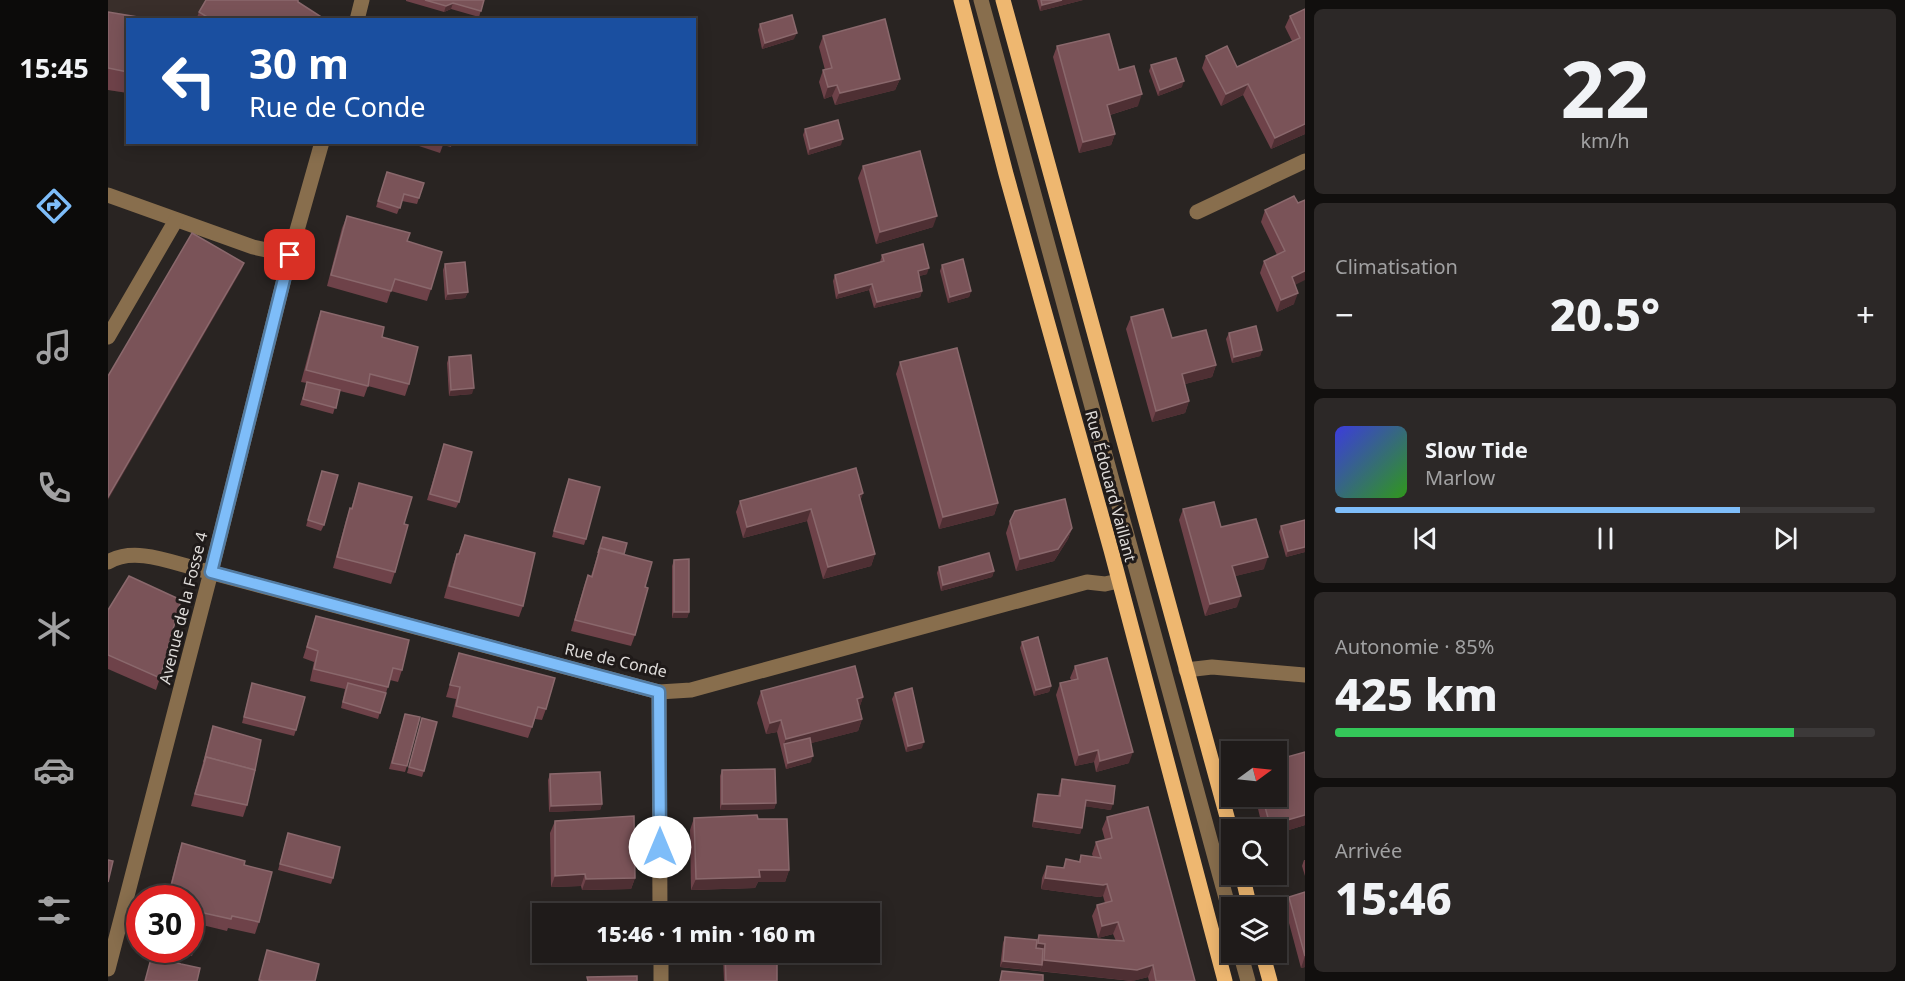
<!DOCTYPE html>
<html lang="fr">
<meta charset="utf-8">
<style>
body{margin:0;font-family:"Noto Sans",sans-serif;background:#2c2827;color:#f1f3f6;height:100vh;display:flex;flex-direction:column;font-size:22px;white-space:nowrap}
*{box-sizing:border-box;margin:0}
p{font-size:20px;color:#a1a1a2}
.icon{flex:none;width:33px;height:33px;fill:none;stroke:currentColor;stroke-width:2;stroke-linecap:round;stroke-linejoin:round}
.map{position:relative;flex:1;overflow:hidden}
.panel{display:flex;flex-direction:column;gap:9px;padding:9px;background:#110f0e;width:600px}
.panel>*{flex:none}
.hud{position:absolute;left:18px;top:18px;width:570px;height:126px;border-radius:0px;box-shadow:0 3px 15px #0003,0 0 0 2px #3c3939;background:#1a4fa0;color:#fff;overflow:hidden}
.needle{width:39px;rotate:75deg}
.tools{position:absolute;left:1113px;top:741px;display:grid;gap:12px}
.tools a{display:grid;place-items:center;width:66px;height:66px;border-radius:0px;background:#1f1b1a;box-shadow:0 3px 15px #0003,0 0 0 2px #3c3939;font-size:30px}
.speed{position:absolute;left:18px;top:885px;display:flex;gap:12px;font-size:30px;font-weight:700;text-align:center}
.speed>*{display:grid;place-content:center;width:78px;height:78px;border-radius:50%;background:#1f1b1a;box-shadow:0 3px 15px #0003,0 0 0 2px #3c3939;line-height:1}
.speed .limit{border:9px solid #d22;background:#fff;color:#111}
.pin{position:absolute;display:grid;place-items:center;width:51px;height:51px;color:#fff;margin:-26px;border-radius:12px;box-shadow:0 3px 9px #0006}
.me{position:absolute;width:66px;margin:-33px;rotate:0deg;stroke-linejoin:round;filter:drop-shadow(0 0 4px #0008)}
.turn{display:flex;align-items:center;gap:21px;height:126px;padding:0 24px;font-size:27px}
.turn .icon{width:78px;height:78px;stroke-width:2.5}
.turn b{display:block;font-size:42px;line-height:51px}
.big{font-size:45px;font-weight:800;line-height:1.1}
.panel .widget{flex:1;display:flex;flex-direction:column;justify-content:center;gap:9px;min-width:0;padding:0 21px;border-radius:9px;background:#2c2827}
.panel .dial{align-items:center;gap:0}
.dial b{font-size:78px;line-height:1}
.song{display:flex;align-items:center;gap:18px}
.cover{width:72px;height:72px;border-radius:9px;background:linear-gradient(135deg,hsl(240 70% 55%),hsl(110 70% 35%))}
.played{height:6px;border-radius:3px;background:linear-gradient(90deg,#7ebdf9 75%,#3c3939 75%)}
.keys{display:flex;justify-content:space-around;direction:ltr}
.heat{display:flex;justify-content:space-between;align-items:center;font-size:33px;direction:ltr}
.charge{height:9px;border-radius:4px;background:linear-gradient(90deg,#34c759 85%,#3c3939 0)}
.trip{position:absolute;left:424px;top:903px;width:348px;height:60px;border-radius:0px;background:#1f1b1a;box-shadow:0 3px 15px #0003,0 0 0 2px #3c3939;font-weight:800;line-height:60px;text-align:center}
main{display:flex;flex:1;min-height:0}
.menu{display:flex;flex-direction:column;width:108px;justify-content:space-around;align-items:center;background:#0c0b0a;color:#a1a1a2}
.menu .icon{width:42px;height:42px}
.menu .selected{color:#7ebdf9}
.menu b{font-size:27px;color:#f1f3f6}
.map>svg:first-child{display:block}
.built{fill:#392e2a}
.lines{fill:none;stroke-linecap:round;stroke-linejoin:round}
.minor{stroke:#886e4d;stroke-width:15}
.major{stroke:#eeb770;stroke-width:15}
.wall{fill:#6e4249}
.shaded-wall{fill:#4e2f33}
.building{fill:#7a5358;stroke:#8a686c;stroke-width:1.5}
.route-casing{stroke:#527ba2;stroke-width:15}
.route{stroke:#7ebdf9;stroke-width:10}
.labels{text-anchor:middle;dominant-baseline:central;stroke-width:6;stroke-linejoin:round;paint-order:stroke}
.street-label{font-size:16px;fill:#dedbd9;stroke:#1f1a19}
</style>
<main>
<nav class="menu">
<b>15:45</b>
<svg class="icon selected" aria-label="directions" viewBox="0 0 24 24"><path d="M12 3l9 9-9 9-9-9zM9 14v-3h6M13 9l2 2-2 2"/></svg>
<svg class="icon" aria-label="music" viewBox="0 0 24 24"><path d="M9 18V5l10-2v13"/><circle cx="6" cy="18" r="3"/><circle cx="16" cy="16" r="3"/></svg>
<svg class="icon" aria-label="phone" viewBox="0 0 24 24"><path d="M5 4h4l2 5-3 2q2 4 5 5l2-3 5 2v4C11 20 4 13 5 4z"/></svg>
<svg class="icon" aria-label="climate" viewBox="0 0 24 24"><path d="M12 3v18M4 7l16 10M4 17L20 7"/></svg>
<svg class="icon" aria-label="car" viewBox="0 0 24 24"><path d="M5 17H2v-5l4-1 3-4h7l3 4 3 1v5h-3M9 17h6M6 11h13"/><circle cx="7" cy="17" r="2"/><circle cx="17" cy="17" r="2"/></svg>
<svg class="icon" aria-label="filters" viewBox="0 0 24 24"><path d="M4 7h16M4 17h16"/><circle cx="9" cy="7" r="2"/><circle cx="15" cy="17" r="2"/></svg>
</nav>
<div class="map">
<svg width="1197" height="981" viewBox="0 0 1197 981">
<rect width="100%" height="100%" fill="#292422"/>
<path class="built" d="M0 0H160L194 19 20 20 19 93 0 90Z"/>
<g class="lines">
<g class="minor">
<path d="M873 0 1124 920"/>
<path d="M249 20 254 0"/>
<path d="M0 195 145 247 182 255"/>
<path d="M1089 212 1197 161"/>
<path d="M0 337 68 220"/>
<path d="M0 562C25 547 60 561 86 568L551 692 583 690 979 582 997 584 1010 581"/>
<path d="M1078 670 1104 667 1197 675"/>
<path d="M551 692 552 914"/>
<path d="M553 952V981"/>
<path d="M1132 952 1140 981"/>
<path d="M0 969 103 572 182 255 214 142"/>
</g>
<g class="major">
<path d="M853 0 898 174 1003 550 1117 981"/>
<path d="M895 0 1124 835"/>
<path d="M1134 874 1142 908"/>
<path d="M1154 952 1162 981"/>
</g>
</g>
<g class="wall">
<path d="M298 0H376L371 17 343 9 336 12 298 1Z"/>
<path d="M929 0H975L932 11Z"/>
<path d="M190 2 214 20H88L91 12Z"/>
<path d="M1197 9V134L1163 149 1135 95 1113 106 1094 68 1098 56 1129 67 1184 41 1177 27 1182 16Z"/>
<path d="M0 12 20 20V93L0 90Z"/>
<path d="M652 24 686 39 654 49 650 30Z"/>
<path d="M715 36 792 79 787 90 727 105 724 96 716 99 711 82 715 70H717L711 47Z"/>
<path d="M949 46 1011 70 1030 106 1002 115 1007 134 1003 145 971 153 945 57Z"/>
<path d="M1043 65 1074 87 1050 96 1041 71Z"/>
<path d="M697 129 733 145 700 155 695 135Z"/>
<path d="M299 142H344L343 147 335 145 332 153Z"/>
<path d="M755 166 825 227 768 244 750 178Z"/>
<path d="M279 172 316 183 309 204 294 201 289 214 268 207Z"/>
<path d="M1186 196 1187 285 1186 304 1169 312 1152 273 1156 261 1169 255 1153 222 1157 210Z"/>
<path d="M239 216 323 289 319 301 283 291 279 303 219 286 234 228Z"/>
<path d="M774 255 819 274 811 276 814 291 812 297 766 308 761 290 728 299 725 281 727 275 772 262Z"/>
<path d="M337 264 360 292 357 298 337 300 335 270Z"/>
<path d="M834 265 863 291 861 297 840 303 832 271Z"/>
<path d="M213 311 274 337 301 384 297 396 260 386 256 397 232 391 225 414 192 405 199 383 193 382 209 322Z"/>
<path d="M1023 317 1064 338 1108 365 1104 377 1077 384 1081 401 1077 413 1044 422 1018 329Z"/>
<path d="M1121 333 1154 350 1152 356 1124 363 1118 339Z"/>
<path d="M341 357 364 394 341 396 339 363Z"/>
<path d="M792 362 890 503 886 515 831 529 788 374Z"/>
<path d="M336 444 351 502 348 508 319 500Z"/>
<path d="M214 471 216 525 213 531 198 526Z"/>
<path d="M251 483 296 524 287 572 283 584 225 568 238 520 242 508 243 509Z"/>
<path d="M459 485 478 539 476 545 444 537Z"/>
<path d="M755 493 752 501 767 554 763 566 715 579 699 521 635 538 628 512 632 501Z"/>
<path d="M1075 509 1113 527 1156 569 1127 576 1129 607 1097 616 1071 520Z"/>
<path d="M1197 520V552L1178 557 1171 532 1173 526Z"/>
<path d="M902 521 964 528 960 539 946 561 908 571 898 533Z"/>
<path d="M357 535 415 606 411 617 336 598 345 565 349 554H350Z"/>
<path d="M495 537 516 554 537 587 527 635 523 646 463 631 476 586 480 575 483 576Z"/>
<path d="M566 560 581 612 579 618H564V566Z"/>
<path d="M831 567 886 571 884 577 833 591 829 573Z"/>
<path d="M0 610 52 678 48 690 0 669Z"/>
<path d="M208 616 294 670 290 682 282 680 270 719 233 708 237 689 202 681 206 662 195 658Z"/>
<path d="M914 642 943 686 941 692 926 696 912 648Z"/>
<path d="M351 653 438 709 434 720 427 719 420 738 344 717 348 699 338 697Z"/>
<path d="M967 666 1021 763 988 772 986 762 967 766 948 695 952 683 963 680 962 678Z"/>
<path d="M144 683 188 730 186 736 134 723Z"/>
<path d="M653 691 755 697 751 708 754 719 750 731 703 743V762L678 769 669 732 658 734 649 703Z"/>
<path d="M787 693 814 748 798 752 784 699Z"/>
<path d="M297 714 299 766 297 772 281 769Z"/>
<path d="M314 718 316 771 314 777 299 773Z"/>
<path d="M105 726 147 770 139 805 135 817 83 806Z"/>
<path d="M614 770 668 803 666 809 612 810V776Z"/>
<path d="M442 774 494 804 492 810 441 812 440 780Z"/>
<path d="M954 779 1003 810 977 806 972 834 924 827 928 800 930 794 950 796 952 785Z"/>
<path d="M1147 796H1168L1197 825 1168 834V830H1155Z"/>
<path d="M999 817 1087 981H1041L1040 977 1024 981 892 967 895 943 897 937 929 940 931 935 1008 941 1005 934 990 938 984 916 989 905 997 903 995 896 991 897 933 889 934 878 939 866 955 868 958 859 971 861 973 855 985 857 984 854 988 842 997 840 994 829Z"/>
<path d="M586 818 650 819 681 870 677 882H650L647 888 583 890 582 830Z"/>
<path d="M447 821 527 878 523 889 474 890 473 886 443 887 442 833Z"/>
<path d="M180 833 225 878 223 884 170 870Z"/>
<path d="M74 843 136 865 151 922 147 934 120 928 119 931 82 922V898H59L70 855Z"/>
<path d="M1196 860H1197V876L1194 866Z"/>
<path d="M1197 892V967L1193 968 1177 908 1181 897Z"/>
<path d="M59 950H86L84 956Z"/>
<path d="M616 952H669V981H616L615 957Z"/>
</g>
<g class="shaded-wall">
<path d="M954 0H975L932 11 934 5Z"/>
<path d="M345 3 343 9 336 12 338 6Z"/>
<path d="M689 33 686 39 654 49 657 43Z"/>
<path d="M792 79 787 90 727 105 732 93Z"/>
<path d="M1076 81 1074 87 1050 96 1052 90Z"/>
<path d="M1140 84 1135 95 1113 106 1118 94Z"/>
<path d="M729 85 724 96 716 99 720 87Z"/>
<path d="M1034 94 1030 106 995 117 999 105Z"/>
<path d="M1197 124V134L1163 149 1167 138Z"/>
<path d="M1007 134 1003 145 971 153 975 142Z"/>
<path d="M735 139 733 145 700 155 702 149Z"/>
<path d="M829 216 825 227 768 244 772 232Z"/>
<path d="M136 263 134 269 0 500V497Z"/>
<path d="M821 268 819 274 808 277 810 271Z"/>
<path d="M1197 271V280L1179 289 1184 277Z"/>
<path d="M764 284 761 290 728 299 731 293Z"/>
<path d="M814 291 812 297 766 308 769 302Z"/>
<path d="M863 291 861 297 840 303 842 297Z"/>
<path d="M360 292 357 298 337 300 340 294Z"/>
<path d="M1190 293 1186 304 1169 312 1173 300Z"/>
<path d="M1154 350 1152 356 1124 363 1126 357Z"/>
<path d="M1108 365 1104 377 1070 386 1074 374Z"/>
<path d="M366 388 364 394 341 396 343 390Z"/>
<path d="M1081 401 1077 413 1044 422 1048 411Z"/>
<path d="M755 493 751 505V495Z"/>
<path d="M890 503 886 515 831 529 835 517Z"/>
<path d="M703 509 699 521 635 538 639 527Z"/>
<path d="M964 528 960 539 946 561 908 571 912 559Z"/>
<path d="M1197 547V552L1178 557 1180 551Z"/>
<path d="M767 554 763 566 715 579 720 567Z"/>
<path d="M1160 557 1156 569 1120 578 1124 566Z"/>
<path d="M886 571 884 577 833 591 835 585Z"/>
<path d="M1133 596 1129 607 1097 616 1102 604Z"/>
<path d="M566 612H581L579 618H564Z"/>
<path d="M943 686 941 692 926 696 928 690Z"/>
<path d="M755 697 751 709 749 699Z"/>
<path d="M754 719 750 731 677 750 676 744 678 739Z"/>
<path d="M673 720 669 732 658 734 662 723Z"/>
<path d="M816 742 814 748 798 752 800 746Z"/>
<path d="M990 750 986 762 967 766 971 755Z"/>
<path d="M1025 752 1021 763 988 772 992 761Z"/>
<path d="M705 756 703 762 678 769 680 763Z"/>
<path d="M978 800 1005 804 1003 810 975 806Z"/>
<path d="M668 803 666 809 612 810 614 804Z"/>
<path d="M494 804 492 810 441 812 443 806Z"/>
<path d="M1197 815V825L1168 834V830H1160L1162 825Z"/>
<path d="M926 821 974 828 972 834 924 827Z"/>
<path d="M651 870H681L677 882H650L647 888 583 890 588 879Z"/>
<path d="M477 874 473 886 443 887 447 876Z"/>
<path d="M527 878 523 889 474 890 478 879Z"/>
<path d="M937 878 999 884 995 896 991 897 933 889Z"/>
<path d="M1010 922 1005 934 990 938 994 926Z"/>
<path d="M930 943 937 944 933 955H926Z"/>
<rect x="442" y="952" width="53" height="2"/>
<path d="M1197 956V967L1193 968Z"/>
<path d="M936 960 1045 965 1040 977 1025 981 932 971Z"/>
<path d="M895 961 934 965 932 971 892 967Z"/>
</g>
<g class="building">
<path d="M98 0H190V2L215 18 214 20H104L91 12Z"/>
<path d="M317 0H376L373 11 345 3 338 6Z"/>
<path d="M933 0H954L934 5Z"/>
<path d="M1197 9V124L1167 138 1140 84 1118 94 1098 56 1119 46 1129 67 1159 53 1192 38 1182 16Z"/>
<path d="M0 12 48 20H20V72L0 68Z"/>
<path d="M684 15 689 33 657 43 652 24Z"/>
<path d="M777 19 792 79 732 93 729 85 720 87 715 70 724 68 715 36Z"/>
<path d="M1001 34 1011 70 1026 66 1034 94 999 105 1007 134 975 142 949 46Z"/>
<path d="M1068 58 1076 81 1052 90 1043 65Z"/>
<path d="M730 120 735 139 702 149 697 129Z"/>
<path d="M812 151 829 216 772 232 755 166Z"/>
<path d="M279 172 316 183 311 198 296 194 292 208 270 201Z"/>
<path d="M1186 196 1190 203 1197 200V271L1184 277 1190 293 1173 300 1156 261 1177 251 1157 210Z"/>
<path d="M239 216 302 233 299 241 334 252 323 289 287 279 283 291 223 275Z"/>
<path d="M84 233 136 263 0 497V376Z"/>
<path d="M815 244 821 268 810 271 814 291 769 302 764 284 731 293 727 275 776 261 774 255Z"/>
<path d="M855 259 863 291 842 297 834 265Z"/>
<path d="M357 262 360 292 340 294 337 264Z"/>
<path d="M1055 309 1064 338 1098 330 1108 365 1074 374 1081 401 1048 411 1023 317Z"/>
<path d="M213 311 276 327 274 337 310 347 301 384 262 374 260 386 198 370Z"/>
<path d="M1148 326 1154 350 1126 357 1121 333Z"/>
<path d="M849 348 890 503 835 517 792 362Z"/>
<path d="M363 355 366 388 343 390 341 357Z"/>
<path d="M199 382 232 390 228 408 195 399Z"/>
<path d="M336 444 364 452 351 502 322 494Z"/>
<path d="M748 468 755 493 751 495 767 554 720 567 703 509 639 527 632 501Z"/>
<path d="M214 471 230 475 216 525 200 520Z"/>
<path d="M461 479 492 487 478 539 446 531Z"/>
<path d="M251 483 304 497 296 524 300 525 287 572 229 557 242 508 244 509Z"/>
<path d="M957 499 964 528 950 549 912 559 902 521 907 511Z"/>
<path d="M1106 502 1113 527 1148 519 1160 557 1124 566 1133 596 1102 604 1075 509Z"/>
<path d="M1197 520V547L1180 551 1173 526Z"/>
<path d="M357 535 427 553 415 606 341 586 349 554H351Z"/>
<path d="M495 537 519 543 516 554 492 548 490 553Z"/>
<path d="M492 548 544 562 537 587 540 588 527 635 467 620 480 575 484 577Z"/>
<path d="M881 553 886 571 835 585 831 567Z"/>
<path d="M581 559V612H566V560Z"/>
<path d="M21 576 73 600 52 678 0 655V610Z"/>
<path d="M208 616 301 640 294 670 285 668 280 687 206 669 210 651 199 647Z"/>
<path d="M930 637 943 686 928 690 914 642Z"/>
<path d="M351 653 447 678 438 709 430 707 424 727 348 706 352 687 342 685Z"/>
<path d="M999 658 1025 752 992 761 990 750 971 755 952 683 970 679 967 666Z"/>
<path d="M747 666 755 697 749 699 754 719 678 739 673 720 662 723 653 691Z"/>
<path d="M144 683 197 697 188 730 136 717Z"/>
<path d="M240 683 278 693 272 713 235 702Z"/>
<path d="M804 688 816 742 800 746 787 693Z"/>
<path d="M297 714 312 717 299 766 284 763Z"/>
<path d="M314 718 329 722 316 771 301 767Z"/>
<path d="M105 726 153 740 147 770 98 757 96 762Z"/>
<path d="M702 738 705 756 680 763 676 744Z"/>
<path d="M1197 752V815L1162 825 1154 796H1168V760Z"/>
<path d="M98 757 147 770 139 805 87 794Z"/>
<path d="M667 769 668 803 614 804V770Z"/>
<path d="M492 772 494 804 443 806 442 774Z"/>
<path d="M954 779 1007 786 1005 804 978 800 974 828 926 821 930 794 952 796Z"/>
<path d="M1040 807 1087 981H1048L1045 965 1029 970 936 960 937 944 930 943 931 935 1016 941 1010 922 994 926 989 905 1004 901 999 884 995 885 937 878 939 866 956 868 958 859 972 862 973 855 993 858 988 842 1004 838 999 817Z"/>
<path d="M649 815 650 819H679L681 870H651L652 877 588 879 586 818Z"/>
<path d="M526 816 527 878 478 879 477 874 447 876V821Z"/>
<path d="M180 833 232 847 225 878 172 864Z"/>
<path d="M74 843 137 861 136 865 164 872 151 922 124 916 123 919 82 910V898H60Z"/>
<path d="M0 860 5 861 0 882Z"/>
<path d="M1197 892V956L1181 897Z"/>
<path d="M82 931 91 933 86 950 82 949Z"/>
<path d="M897 937 929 940 928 948 935 949 934 965 895 961Z"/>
<path d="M159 950 211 964 207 981H155L151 980Z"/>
<path d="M617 952H669V981H618Z"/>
<path d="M44 955 73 964 92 968 89 981H37Z"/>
<path d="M894 971 935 975V981H892Z"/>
<path d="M529 976V981H480L479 977Z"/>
</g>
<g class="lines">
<g class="route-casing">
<path id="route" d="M182 255 103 572 551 692 552 847"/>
</g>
<use href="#route" class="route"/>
</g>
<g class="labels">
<g class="street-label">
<text transform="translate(1003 486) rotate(75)">Rue Édouard Vaillant</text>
<text transform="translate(75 608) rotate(-76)">Avenue de la Fosse 4</text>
<text transform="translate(508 660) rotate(13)">Rue de Conde</text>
</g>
</g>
</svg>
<div class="tools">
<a><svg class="needle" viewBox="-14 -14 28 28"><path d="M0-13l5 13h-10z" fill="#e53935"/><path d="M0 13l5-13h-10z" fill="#a1a1a2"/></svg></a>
<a><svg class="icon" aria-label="search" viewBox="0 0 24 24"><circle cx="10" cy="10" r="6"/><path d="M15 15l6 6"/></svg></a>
<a><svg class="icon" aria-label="layers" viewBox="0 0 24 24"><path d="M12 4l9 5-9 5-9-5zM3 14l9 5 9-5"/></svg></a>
</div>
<div class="speed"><div class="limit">30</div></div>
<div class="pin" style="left:182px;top:255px;background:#d93025"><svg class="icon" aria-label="arrive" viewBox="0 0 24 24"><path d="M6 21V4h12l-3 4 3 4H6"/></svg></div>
<svg class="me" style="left:552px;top:847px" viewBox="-20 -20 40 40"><circle r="19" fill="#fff"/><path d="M0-13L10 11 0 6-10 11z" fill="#7ebdf9"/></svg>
<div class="trip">15:46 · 1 min · 160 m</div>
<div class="hud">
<div class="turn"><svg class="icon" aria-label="left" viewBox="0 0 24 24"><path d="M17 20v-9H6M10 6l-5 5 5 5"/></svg><div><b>30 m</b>Rue de Conde</div></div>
</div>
</div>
<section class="panel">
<div class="widget dial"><b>22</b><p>km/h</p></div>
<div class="widget"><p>Climatisation</p>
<div class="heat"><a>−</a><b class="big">20.5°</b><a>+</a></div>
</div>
<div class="widget">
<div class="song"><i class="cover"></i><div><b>Slow Tide</b><p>Marlow</p></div></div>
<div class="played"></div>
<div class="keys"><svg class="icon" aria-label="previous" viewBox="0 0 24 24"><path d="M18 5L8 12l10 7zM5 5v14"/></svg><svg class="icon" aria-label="pause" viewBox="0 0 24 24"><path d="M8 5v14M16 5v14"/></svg><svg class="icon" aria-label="next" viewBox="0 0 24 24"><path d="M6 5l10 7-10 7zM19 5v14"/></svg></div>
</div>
<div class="widget"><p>Autonomie · 85%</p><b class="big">425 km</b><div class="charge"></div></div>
<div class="widget"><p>Arrivée</p><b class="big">15:46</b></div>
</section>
</main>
